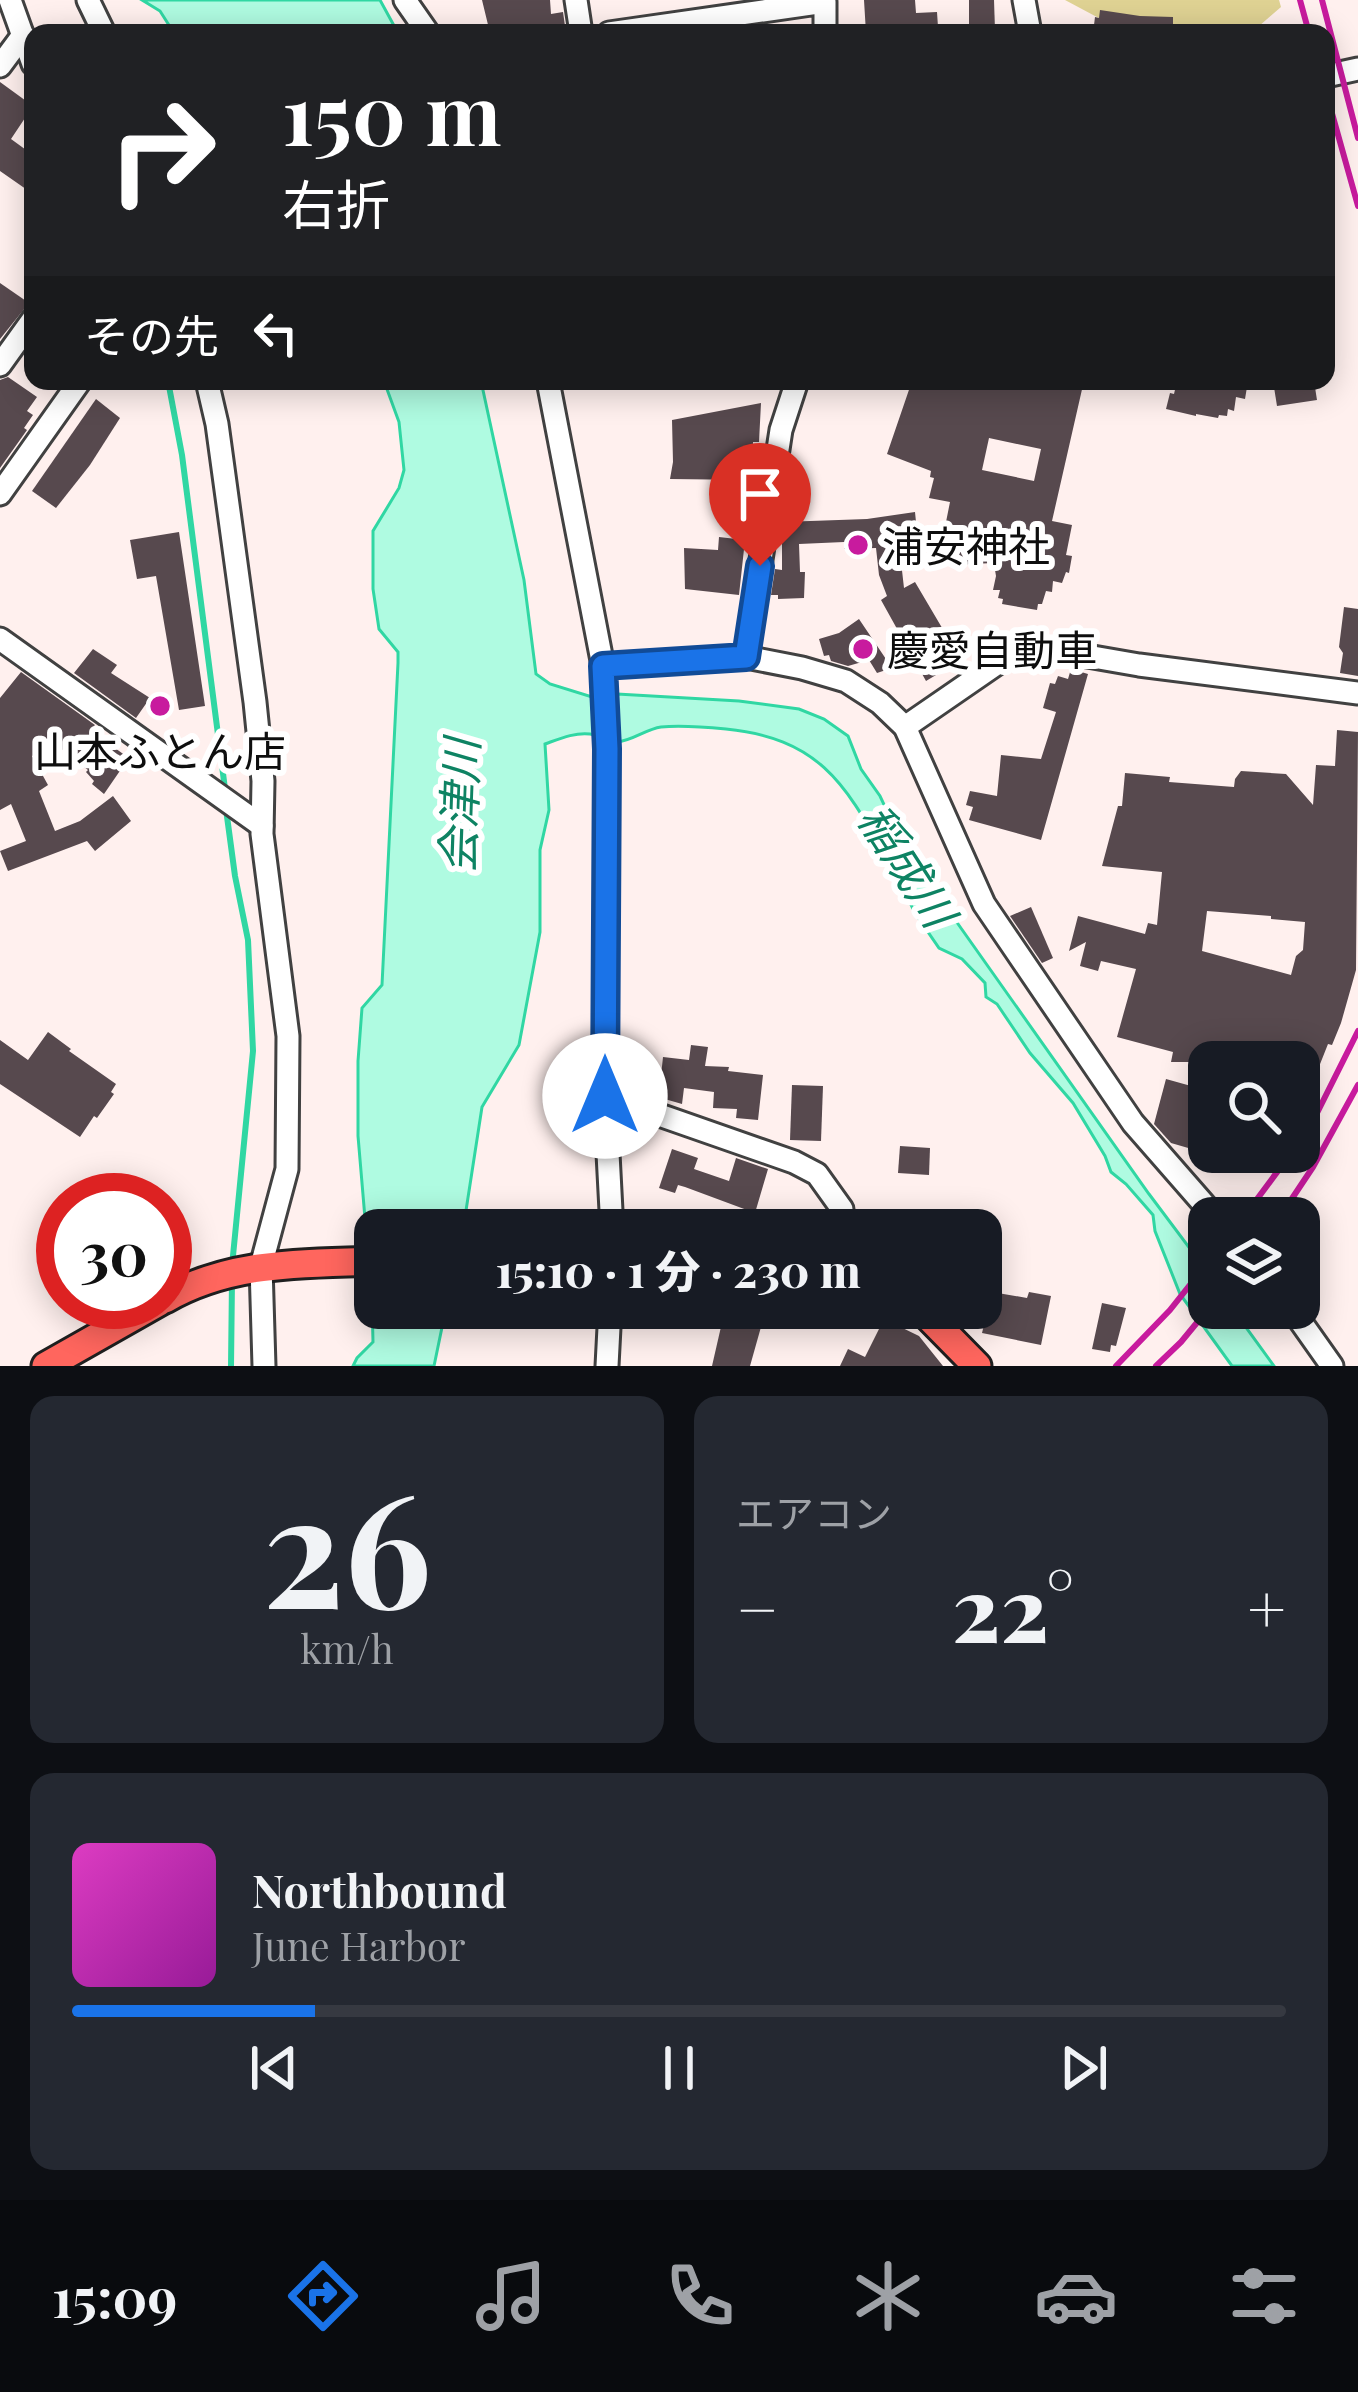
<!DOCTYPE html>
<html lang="ja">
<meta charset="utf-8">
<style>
body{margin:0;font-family:"Playfair Display","Noto Sans JP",serif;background:#242831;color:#f1f3f6;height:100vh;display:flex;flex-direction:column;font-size:45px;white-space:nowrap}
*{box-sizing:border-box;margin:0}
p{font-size:39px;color:#9ea1a6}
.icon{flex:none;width:66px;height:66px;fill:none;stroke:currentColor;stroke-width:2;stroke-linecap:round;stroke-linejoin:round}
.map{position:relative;height:1366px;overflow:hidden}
.details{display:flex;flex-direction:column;gap:30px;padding:30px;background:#0d0f14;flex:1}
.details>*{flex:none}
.banner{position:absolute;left:24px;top:24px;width:1311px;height:366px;border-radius:24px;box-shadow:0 6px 30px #0003;background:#202124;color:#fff;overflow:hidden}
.buttons{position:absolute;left:1188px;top:1041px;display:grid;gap:24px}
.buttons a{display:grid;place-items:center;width:132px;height:132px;border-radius:24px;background:#171b24;box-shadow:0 6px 30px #0003;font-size:60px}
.speed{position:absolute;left:36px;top:1173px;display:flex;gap:24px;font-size:60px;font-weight:700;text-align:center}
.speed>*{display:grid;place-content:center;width:156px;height:156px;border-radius:50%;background:#171b24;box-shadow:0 6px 30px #0003;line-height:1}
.speed .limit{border:18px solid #d22;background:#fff;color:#111}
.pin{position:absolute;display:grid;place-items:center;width:102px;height:102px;color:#fff;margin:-123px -51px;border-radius:50% 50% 50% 0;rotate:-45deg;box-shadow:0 0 12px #0007}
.pin .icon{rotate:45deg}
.me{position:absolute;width:132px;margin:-66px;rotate:0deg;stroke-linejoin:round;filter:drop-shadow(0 0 9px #0008)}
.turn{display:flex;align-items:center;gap:42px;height:252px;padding:0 60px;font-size:54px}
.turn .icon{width:156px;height:156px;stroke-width:2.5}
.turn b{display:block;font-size:84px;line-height:102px}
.then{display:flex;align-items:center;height:114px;padding:0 60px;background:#0003;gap:24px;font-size:45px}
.big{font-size:90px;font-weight:800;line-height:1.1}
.details .card{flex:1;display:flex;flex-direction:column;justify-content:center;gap:18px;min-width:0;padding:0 42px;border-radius:24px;background:#242831}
.details .dial{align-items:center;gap:0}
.dial b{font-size:156px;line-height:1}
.song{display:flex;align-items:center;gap:36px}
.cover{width:144px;height:144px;border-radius:18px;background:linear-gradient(135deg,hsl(310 70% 55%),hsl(300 70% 35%))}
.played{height:12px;border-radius:6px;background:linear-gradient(90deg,#1a73e8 20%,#363941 20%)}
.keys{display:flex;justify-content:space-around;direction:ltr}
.heat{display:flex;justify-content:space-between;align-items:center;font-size:66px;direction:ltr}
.details .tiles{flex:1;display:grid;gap:30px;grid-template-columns:1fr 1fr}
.card:last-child{grid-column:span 2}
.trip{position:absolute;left:354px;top:1209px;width:648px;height:120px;border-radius:24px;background:#171b24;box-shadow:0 6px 30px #0003;font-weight:800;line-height:120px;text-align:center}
.tabs{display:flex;height:192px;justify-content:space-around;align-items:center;background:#090b0e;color:#9ea1a6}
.tabs .icon{width:84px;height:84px}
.tabs .active{color:#1a73e8}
.tabs b{font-size:54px;color:#f1f3f6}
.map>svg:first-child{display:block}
.forest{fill:#dfd293}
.water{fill:#affbe1;stroke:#30d7a3;stroke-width:3}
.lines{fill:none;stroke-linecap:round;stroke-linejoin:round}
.stream{stroke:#30d7a3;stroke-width:6}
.building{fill:#57494e;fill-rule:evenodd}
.minor-casing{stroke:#414141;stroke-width:27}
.major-casing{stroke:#1f1f1f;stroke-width:33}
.minor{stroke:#fff;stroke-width:21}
.major{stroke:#ff665e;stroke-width:27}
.rail{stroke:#c81b9e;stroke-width:6}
.route-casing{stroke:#114b97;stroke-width:30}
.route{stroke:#1a73e8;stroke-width:21}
.poi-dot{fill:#c81b9e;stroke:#fff;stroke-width:4.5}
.labels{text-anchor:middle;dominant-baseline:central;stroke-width:12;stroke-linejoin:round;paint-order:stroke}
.poi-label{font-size:42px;fill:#0e0e0e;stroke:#fff;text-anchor:start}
.water-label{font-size:45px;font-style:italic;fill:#0e8363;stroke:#fff}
</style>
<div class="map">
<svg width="1358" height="1366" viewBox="0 0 1358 1366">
<rect width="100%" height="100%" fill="#fff0ee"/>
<path class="forest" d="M1065 0H1279L1281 7 1251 33H1143L1110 24Z"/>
<g class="water">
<path d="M142 0H380L398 33H174L160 11Z"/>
<path d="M384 381H481L524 580 536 674 550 684 592 697 617 694 739 701 799 709 824 719 848 736 861 769 880 796 894 826 951 914 1149 1194 1209 1274V1308H1232L1274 1366H1232L1180 1294 1155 1231 1153 1215 1126 1184 1111 1172 1105 1156 1073 1103 1030 1053 997 1004 986 997 985 983 962 959 939 948 915 913 902 886 890 869V858L884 855C845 781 816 738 726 729 705 727 682 725 661 727 646 729 632 741 617 742 608 742 599 735 590 734 575 732 559 739 545 744L549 810 540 850V932L519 1045 482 1107 463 1230H375V1308H446L434 1366H353L357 1358 373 1342 372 1301 358 1136V1061L362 1008 382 985 398 663V652L379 629 373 589V531L399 488 404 470 399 422Z"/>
</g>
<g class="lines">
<g class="stream">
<path d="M168 381 182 455 225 789"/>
<path d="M226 809 235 876 248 940 253 1051 232 1266"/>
<path d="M231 1366 232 1280"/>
</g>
</g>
<g class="building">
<path d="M482 0H550L551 14 563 12 566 33H490Z"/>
<path d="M864 0H915L916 13 937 12 938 27 899 30V33H866Z"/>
<path d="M969 0H994L995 30 969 32Z"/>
<path d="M1100 10 1140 16 1173 17V33H1093L1095 17 1099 18Z"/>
<path d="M0 82 33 106 11 139 33 155V194L0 171Z"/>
<path d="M0 283 29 303 0 339Z"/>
<path d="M8 377 37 397 27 411 33 415 24 428 27 430 0 468V380Z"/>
<path d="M912 381H1005L1029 386 1030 381H1066L1083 385 1052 521 1072 525 1066 555 1072 556 1069 573 1066 572 1062 583 1053 581 1052 592 1046 591 1042 604H1038L1037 610 1002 604 1003 599 998 598 1000 590H993L996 576 995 570 992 569 993 563 934 566 929 529 945 527 950 502 929 498 934 478 930 477 931 471 887 454ZM989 438 1041 449 1034 481 982 470Z"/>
<path d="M1177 381H1248L1245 399 1236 397 1234 411 1228 409 1227 416 1219 415 1218 418 1196 414V416L1166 409 1170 393 1174 394Z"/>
<path d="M1273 381H1314L1317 400 1277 406Z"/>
<path d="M96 399 120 418 90 465 56 508 32 491Z"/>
<path d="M761 403 759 442H753L752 480 670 479 673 462 672 420Z"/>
<path d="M915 512 918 542 899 544 904 588 915 582 961 660 926 681 881 600 887 596 879 575 876 548 844 549V542L799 544 800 572H805L804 598 778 599V595H771L775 569 782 570V522L867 519Z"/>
<path d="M179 532 205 706 179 710 156 576 137 579 130 540Z"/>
<path d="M719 537 745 540 739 595 685 589 684 548 718 550Z"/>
<path d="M1344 607 1358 609V676L1340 673 1343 653 1339 647Z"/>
<path d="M859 619 861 622 892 668 877 673 869 660 848 666 831 661 829 655 824 656 819 639 839 633Z"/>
<path d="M93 649 117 665 111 673 150 698 136 718 74 673Z"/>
<path d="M1071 669 1088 674 1041 840 969 820 973 807 966 805 970 791 997 796 1001 755 1041 759 1056 712 1043 708 1050 683 1055 684 1058 676 1068 679Z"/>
<path d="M21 672 95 725 90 730 126 756 122 760 126 762 104 794 92 784 94 781 86 772 88 770 54 743 32 756 48 785 39 791 55 831 80 821 113 796 131 821 95 851 87 841 8 871 0 851 26 841 11 804 0 810V698Z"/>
<path d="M1337 730 1358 732 1356 970 1341 1023 1332 1045 1328 1044 1299 1117V1062H1171L1173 1052 1117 1037 1136 969 1101 961 1098 971 1080 966 1086 942 1069 951 1078 916 1145 934 1148 923 1157 925 1162 872 1102 866 1118 806H1122L1125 773 1170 777 1169 782 1234 787 1235 779 1241 771 1286 774 1313 805 1316 765 1335 766ZM1207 911 1271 916V919L1305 922 1303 950 1296 956 1291 975 1202 951Z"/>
<path d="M1031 907 1053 958 1042 963 1010 916Z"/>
<path d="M48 1032 71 1049 69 1051 116 1084 111 1092 114 1094 97 1118 94 1116 80 1137 0 1084V1040L28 1060Z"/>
<path d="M691 1045 708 1047 705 1066 729 1067 728 1071 763 1075 758 1120 736 1118 737 1109 713 1108 714 1092 684 1088 682 1104 630 1089 631 1081 660 1085 663 1057 689 1060Z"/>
<path d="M1166 1079 1209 1091V1154L1171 1143 1154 1124Z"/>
<path d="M792 1085 823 1086 821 1141 790 1140Z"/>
<path d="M900 1146 930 1148 929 1175 898 1173Z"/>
<path d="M672 1149 698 1158 694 1169 729 1181 736 1158 768 1169 755 1213 685 1187 678 1185 675 1193 659 1188Z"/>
<path d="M992 1292 1027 1298 1029 1292 1051 1296 1041 1345 982 1333Z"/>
<path d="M1102 1303 1126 1308 1116 1346 1111 1345 1110 1352 1092 1349Z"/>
<path d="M723 1318 761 1327 750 1366H712Z"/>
<path d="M884 1319 919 1336 943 1366H840L848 1349 865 1357Z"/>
</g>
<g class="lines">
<g class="minor-casing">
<g id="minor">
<path d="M10 0 33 64"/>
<path d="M88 0 104 33"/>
<path d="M405 0 428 33"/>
<path d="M576 0 581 33"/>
<path d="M1024 0 1030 33"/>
<path d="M609 33 825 2V33"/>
<path d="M0 66 23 35"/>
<path d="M1326 76 1358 69"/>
<path d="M0 365 33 319"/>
<path d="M207 381 217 424 255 702 263 781 262 834 288 1036 287 1169 261 1266 264 1366"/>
<path d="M548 381 603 666 607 749 605 1096 612 1230"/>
<path d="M0 494 80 381"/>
<path d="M0 639 262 826"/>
<path d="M746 657 781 430 797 381"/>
<path d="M603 666 746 657 802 668 846 681 880 703 905 727 984 904 1133 1123 1216 1218"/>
<path d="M905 727 1024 645 1139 665 1358 693"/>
<path d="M605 1096 794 1162 817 1174 842 1209V1230"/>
<path d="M1291 1308 1332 1366"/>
<path d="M607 1366 610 1308"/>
</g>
</g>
<g class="major-casing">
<g id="major">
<path d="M165 1299C231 1261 301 1264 375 1261"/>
<path d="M920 1308 977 1366"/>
<path d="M46 1366 159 1302"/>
</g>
</g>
<use href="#minor" class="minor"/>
<use href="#major" class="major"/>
<g class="rail">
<path d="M1300 0 1309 33"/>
<path d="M1322 0 1358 138"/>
<path d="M1326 92 1358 206"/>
<path d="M1299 1143 1309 1129 1358 1031"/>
<path d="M1243 1218 1292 1152"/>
<path d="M1279 1218 1313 1167 1358 1085"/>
<path d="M1116 1366 1170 1310 1209 1261"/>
<path d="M1156 1366 1181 1342 1209 1308"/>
</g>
</g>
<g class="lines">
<g class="route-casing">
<path id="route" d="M605 1096 607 749 603 666 746 657 760 566"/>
</g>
<use href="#route" class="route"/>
</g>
<g class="poi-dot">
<circle cx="858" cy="545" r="12"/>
<circle cx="863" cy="649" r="12"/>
<circle cx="160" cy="706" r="12"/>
</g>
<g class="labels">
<g class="poi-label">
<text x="882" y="545">浦安神社</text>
<text x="887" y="649">慶愛自動車</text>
<text x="160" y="750" text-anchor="middle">山本ふとん店</text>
</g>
<g class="water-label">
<text transform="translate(457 806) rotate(-88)">会津川</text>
<text transform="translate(909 864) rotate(57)">稲成川</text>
</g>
</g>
</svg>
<div class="buttons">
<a><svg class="icon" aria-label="search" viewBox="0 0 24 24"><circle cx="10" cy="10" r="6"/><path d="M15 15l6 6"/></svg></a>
<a><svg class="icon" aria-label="layers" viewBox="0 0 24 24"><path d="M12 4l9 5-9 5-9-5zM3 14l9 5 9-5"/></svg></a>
</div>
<div class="speed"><div class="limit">30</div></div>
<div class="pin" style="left:760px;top:566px;background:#d93025"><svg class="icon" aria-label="arrive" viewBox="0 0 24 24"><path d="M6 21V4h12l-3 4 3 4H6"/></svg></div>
<svg class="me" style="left:605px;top:1096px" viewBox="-20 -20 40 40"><circle r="19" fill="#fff"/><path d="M0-13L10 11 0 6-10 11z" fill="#1a73e8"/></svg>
<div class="trip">15:10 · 1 分 · 230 m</div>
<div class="banner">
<div class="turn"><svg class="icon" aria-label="right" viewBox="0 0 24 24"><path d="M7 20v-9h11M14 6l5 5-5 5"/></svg><div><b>150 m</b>右折</div></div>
<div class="then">その先<svg class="icon" aria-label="left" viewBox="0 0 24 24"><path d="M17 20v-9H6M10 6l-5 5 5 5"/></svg></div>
</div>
</div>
<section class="details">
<div class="tiles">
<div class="card dial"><b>26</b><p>km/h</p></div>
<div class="card"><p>エアコン</p>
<div class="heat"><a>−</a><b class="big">22°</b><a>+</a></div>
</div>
<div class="card">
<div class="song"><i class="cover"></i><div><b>Northbound</b><p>June Harbor</p></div></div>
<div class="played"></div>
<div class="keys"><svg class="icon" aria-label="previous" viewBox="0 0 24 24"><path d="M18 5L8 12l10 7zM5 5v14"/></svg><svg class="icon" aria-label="pause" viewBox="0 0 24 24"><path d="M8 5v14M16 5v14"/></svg><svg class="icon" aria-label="next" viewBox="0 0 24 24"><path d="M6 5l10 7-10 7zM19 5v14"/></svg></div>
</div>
</div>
</section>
<nav class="tabs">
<b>15:09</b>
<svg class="icon active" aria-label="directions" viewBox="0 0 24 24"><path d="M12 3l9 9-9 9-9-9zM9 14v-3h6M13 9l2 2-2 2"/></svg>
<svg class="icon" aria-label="music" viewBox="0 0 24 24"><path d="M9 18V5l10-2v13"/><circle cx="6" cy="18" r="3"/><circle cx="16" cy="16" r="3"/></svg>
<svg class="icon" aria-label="phone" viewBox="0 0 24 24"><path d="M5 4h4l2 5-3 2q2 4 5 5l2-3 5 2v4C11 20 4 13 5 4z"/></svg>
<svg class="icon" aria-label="climate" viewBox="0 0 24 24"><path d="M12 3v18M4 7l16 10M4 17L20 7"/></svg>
<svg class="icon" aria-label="car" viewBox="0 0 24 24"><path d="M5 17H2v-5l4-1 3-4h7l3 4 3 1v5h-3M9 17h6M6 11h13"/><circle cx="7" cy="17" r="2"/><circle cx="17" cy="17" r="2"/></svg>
<svg class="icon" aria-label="filters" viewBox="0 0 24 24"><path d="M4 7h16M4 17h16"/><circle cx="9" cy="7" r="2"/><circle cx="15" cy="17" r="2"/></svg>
</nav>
